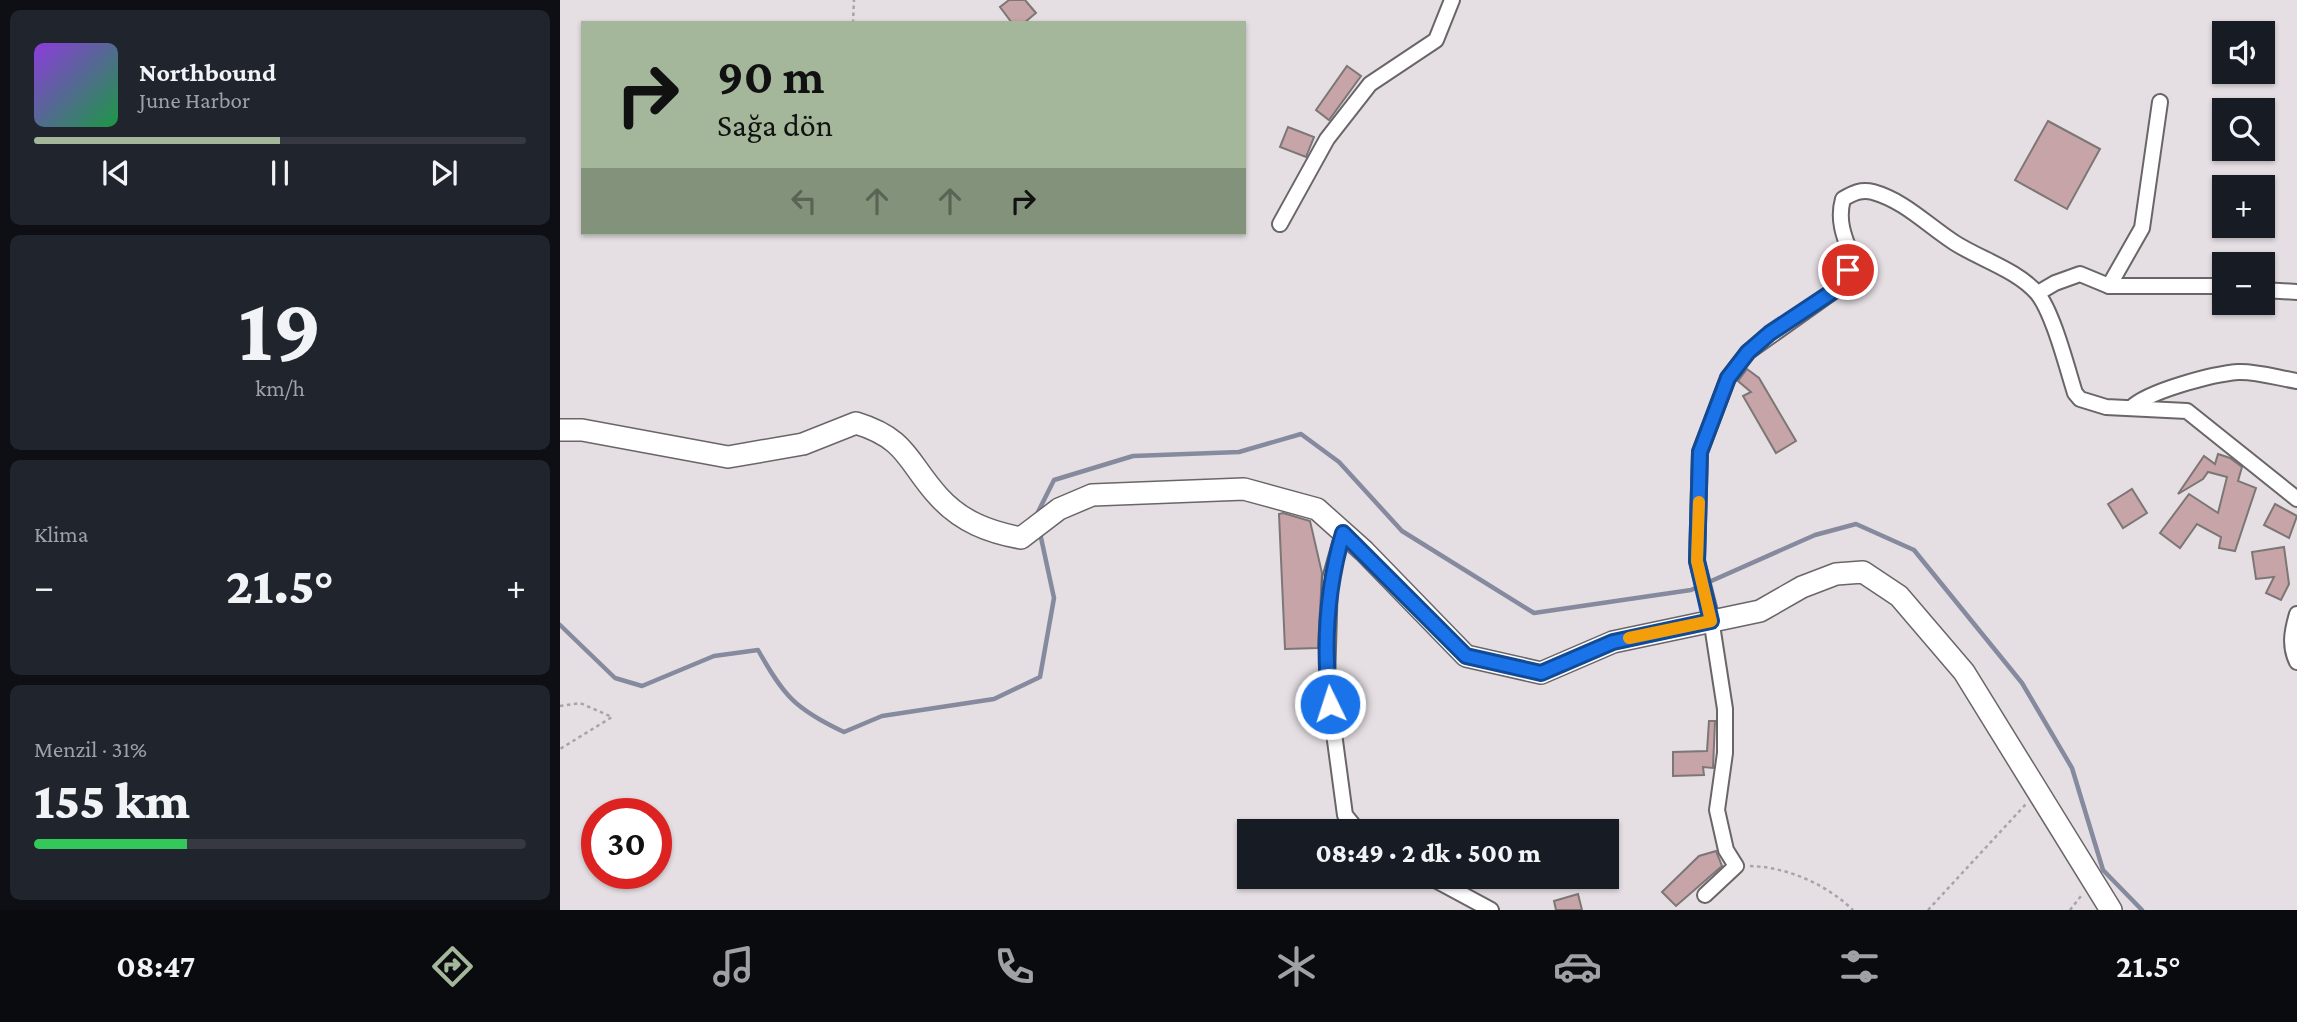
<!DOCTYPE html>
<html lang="tr">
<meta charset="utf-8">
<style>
body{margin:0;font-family:"Crimson Pro",serif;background:#20242c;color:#f1f3f6;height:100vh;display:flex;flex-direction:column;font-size:26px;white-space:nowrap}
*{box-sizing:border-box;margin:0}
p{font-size:23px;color:#9ea1a6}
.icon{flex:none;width:38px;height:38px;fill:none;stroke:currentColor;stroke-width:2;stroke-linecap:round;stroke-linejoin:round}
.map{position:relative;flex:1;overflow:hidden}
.drawer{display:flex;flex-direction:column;gap:10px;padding:10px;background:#0d0f14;width:560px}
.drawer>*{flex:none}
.guide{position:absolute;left:21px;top:21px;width:665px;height:214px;border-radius:0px;box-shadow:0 2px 5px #0004;background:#a4b79a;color:#111;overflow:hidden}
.buttons{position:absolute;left:1652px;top:21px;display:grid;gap:14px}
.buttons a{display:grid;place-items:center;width:63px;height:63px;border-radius:0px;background:#171b24;box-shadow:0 2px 5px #0004;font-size:35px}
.speed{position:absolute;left:21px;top:798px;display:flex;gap:14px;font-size:35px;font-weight:700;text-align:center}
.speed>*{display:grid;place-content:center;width:91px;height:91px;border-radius:50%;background:#171b24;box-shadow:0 2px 5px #0004;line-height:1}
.speed .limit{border:10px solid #d22;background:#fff;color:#111}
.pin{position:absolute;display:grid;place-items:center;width:60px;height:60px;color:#fff;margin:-30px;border:4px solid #fff;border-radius:50%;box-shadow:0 2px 7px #0007}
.me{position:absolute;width:77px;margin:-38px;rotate:356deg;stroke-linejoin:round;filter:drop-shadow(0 0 5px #0008)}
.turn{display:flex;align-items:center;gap:24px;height:147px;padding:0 21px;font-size:32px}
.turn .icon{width:91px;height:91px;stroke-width:2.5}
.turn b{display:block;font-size:49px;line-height:60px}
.lanes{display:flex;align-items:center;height:66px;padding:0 21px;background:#0003;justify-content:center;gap:35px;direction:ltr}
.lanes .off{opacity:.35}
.big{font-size:52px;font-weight:800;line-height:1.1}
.drawer .widget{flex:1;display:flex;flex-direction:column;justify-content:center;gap:10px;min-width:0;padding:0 24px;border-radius:10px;background:#20242c}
.drawer .dial{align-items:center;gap:0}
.dial b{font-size:91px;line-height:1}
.song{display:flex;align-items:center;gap:21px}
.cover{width:84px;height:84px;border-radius:10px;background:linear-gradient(135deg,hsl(270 70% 55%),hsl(140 70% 35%))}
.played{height:7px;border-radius:4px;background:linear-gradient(90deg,#a4b79a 50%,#363941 50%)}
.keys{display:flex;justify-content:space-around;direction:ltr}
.heat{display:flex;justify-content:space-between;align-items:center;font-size:38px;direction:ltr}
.charge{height:10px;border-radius:5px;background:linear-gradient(90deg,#34c759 31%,#363941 0)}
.trip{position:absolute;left:677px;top:819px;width:382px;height:70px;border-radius:0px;background:#171b24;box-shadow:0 2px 5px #0004;font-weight:800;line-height:70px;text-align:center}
.menu{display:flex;height:112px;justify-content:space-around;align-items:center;background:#090b0e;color:#9ea1a6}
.menu .icon{width:49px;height:49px}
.menu .current{color:#a4b79a}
.menu b{font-size:32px;color:#f1f3f6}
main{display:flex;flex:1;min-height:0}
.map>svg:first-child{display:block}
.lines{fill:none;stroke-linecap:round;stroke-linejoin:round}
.stream{stroke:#868a9e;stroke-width:4.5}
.building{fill:#c7a4a8;stroke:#7c7676;stroke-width:2}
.street-casing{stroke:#6a6568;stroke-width:18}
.secondary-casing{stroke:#6a6568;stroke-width:24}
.path{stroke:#a8a3a6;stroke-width:2.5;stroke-dasharray:3.5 3.5;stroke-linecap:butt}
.street{stroke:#fff;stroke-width:14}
.secondary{stroke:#fff;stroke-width:21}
.route-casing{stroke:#114b97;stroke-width:18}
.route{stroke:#1a73e8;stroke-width:12}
.slow{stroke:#f59e0b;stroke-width:12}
</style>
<main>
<section class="drawer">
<div class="widget">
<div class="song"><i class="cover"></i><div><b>Northbound</b><p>June Harbor</p></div></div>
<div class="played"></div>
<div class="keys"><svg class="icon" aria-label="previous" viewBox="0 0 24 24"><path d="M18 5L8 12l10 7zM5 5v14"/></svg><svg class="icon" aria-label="pause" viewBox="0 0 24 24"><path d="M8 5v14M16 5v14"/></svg><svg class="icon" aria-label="next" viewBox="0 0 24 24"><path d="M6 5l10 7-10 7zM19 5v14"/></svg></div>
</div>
<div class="widget dial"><b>19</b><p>km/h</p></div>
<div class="widget"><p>Klima</p>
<div class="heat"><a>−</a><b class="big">21.5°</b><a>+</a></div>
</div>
<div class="widget"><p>Menzil · 31%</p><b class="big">155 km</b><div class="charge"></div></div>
</section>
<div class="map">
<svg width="1737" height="910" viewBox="0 0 1737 910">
<rect width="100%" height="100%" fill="#e5dfe3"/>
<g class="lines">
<g class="stream">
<path d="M477 514 494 480 573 456 679 452 741 434 779 462 842 531 974 613 1131 590 1255 535 1296 524 1354 550 1462 683 1512 768 1543 870 1582 910"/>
<path d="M0 625 55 678 82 686 154 656 198 650C224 696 235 709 284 732L322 716 434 699 480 677 494 598 480 533"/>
</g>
</g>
<g class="building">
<path d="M449 0H465L476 13 464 23H452L440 7Z"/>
<path d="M787 66 801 76 769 120 756 110Z"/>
<path d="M1488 121 1540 149 1507 209 1455 180Z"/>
<path d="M728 127 754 137 746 157 720 147Z"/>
<path d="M1187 369 1199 378 1236 441 1216 453 1183 396 1191 392 1178 381Z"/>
<path d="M1658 454 1670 458 1682 467 1678 481 1696 488 1675 551 1659 548 1661 537 1637 524 1620 548 1600 533 1629 494 1658 513 1667 477 1648 472 1643 479 1618 494 1644 456 1655 464Z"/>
<path d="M1572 489 1587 513 1563 528 1548 504Z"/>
<path d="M1715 504 1737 516 1729 538 1704 525Z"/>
<path d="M723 513 750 521 762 573 758 648 725 649 719 514Z"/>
<path d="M1724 547 1729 584 1721 600 1706 593 1714 577 1696 579 1692 552Z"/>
<path d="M1149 721H1155L1153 768 1143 767 1144 775 1113 776V752L1147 751Z"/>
<path d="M1156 851 1162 866 1116 906 1102 892 1139 856Z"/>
<path d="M1018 894 1022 910H996L994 901Z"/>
</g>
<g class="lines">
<g class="street-casing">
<g id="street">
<path d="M720 224 767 139 810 84 876 40 892 0"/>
<path d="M1549 286 1582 228 1600 102"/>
<path d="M1703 290 1737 292"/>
<path d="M1478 293 1495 283 1520 274 1549 286H1664"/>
<path d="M1571 408C1588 391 1653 374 1678 372 1696 371 1718 378 1737 381"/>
<path d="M783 533 770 579 767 681 785 815 798 831"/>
<path d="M1737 614C1732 631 1729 646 1737 662"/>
<path d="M870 877 931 910"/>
<path d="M1145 895 1176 866 1166 850 1157 810 1165 753V709L1150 612 1137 561 1140 452 1168 378 1188 352 1284 284 1292 257C1284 237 1277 220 1283 199 1293 193 1301 189 1313 192 1345 201 1367 225 1395 243 1420 259 1457 270 1477 293 1493 312 1507 368 1515 393L1520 399 1546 407 1627 411 1737 499"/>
</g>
</g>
<g class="secondary-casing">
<path id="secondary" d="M0 430H22L168 457 243 444 296 423C348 439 347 462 379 497 402 522 429 532 461 538L499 509 532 495 684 489 757 509 804 551 906 656 981 673 1053 642 1200 611 1242 587 1276 574 1303 572 1339 596 1404 672 1551 910"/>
</g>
<g class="path">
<path d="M293 23 294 0"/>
<path d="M0 706 20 703 52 717 0 749"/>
<path d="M1190 866C1227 867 1266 884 1293 910"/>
<path d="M1368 910 1466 804"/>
<path d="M1510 910 1521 896"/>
</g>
<use href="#street" class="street"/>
<use href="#secondary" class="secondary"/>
</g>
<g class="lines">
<g class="route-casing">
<path id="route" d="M770 704C763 647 767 588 783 533L906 656 981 673 1053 642 1151 621 1137 561 1140 452 1168 378 1188 352 1210 333 1284 284 1288 270"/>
</g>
<use href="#route" class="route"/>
<path class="slow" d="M1069 638 1151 621 1137 561 1139 502"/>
</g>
</svg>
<div class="buttons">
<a><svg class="icon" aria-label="sound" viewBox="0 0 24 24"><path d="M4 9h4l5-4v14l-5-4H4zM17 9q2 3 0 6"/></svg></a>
<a><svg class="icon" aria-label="search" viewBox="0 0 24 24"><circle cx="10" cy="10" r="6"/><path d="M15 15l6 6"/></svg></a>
<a>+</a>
<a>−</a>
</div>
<div class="speed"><div class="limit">30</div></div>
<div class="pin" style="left:1288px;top:270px;background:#d93025"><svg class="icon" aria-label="arrive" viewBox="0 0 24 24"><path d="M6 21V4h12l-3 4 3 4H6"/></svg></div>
<svg class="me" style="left:770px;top:704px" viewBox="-20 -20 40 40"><circle r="17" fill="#1a73e8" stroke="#fff" stroke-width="3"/><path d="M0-11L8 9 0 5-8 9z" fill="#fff"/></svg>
<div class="trip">08:49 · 2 dk · 500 m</div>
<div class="guide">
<div class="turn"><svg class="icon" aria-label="right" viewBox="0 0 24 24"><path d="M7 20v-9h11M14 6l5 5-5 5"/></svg><div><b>90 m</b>Sağa dön</div></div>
<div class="lanes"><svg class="icon off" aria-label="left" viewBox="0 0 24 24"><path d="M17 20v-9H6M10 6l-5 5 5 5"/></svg><svg class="icon off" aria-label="ahead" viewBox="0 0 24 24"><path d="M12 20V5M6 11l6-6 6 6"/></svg><svg class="icon off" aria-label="ahead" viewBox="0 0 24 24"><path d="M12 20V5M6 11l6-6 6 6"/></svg><svg class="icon" aria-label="right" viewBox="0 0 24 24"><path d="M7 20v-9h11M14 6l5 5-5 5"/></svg></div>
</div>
</div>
</main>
<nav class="menu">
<b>08:47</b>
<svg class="icon current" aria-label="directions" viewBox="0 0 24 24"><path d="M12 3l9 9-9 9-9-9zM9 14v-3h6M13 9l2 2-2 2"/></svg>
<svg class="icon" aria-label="music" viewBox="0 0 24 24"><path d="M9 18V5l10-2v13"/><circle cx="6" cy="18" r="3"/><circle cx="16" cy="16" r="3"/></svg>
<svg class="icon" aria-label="phone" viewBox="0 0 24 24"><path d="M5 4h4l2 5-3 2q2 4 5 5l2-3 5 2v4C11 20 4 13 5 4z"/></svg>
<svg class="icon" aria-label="climate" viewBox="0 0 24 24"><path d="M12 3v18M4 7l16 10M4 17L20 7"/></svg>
<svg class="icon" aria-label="car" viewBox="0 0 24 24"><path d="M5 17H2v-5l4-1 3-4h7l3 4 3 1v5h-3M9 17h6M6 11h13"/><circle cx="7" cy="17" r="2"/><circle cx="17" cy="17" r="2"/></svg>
<svg class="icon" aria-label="filters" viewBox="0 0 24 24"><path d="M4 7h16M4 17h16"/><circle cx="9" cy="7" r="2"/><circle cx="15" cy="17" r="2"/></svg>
<b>21.5°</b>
</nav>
